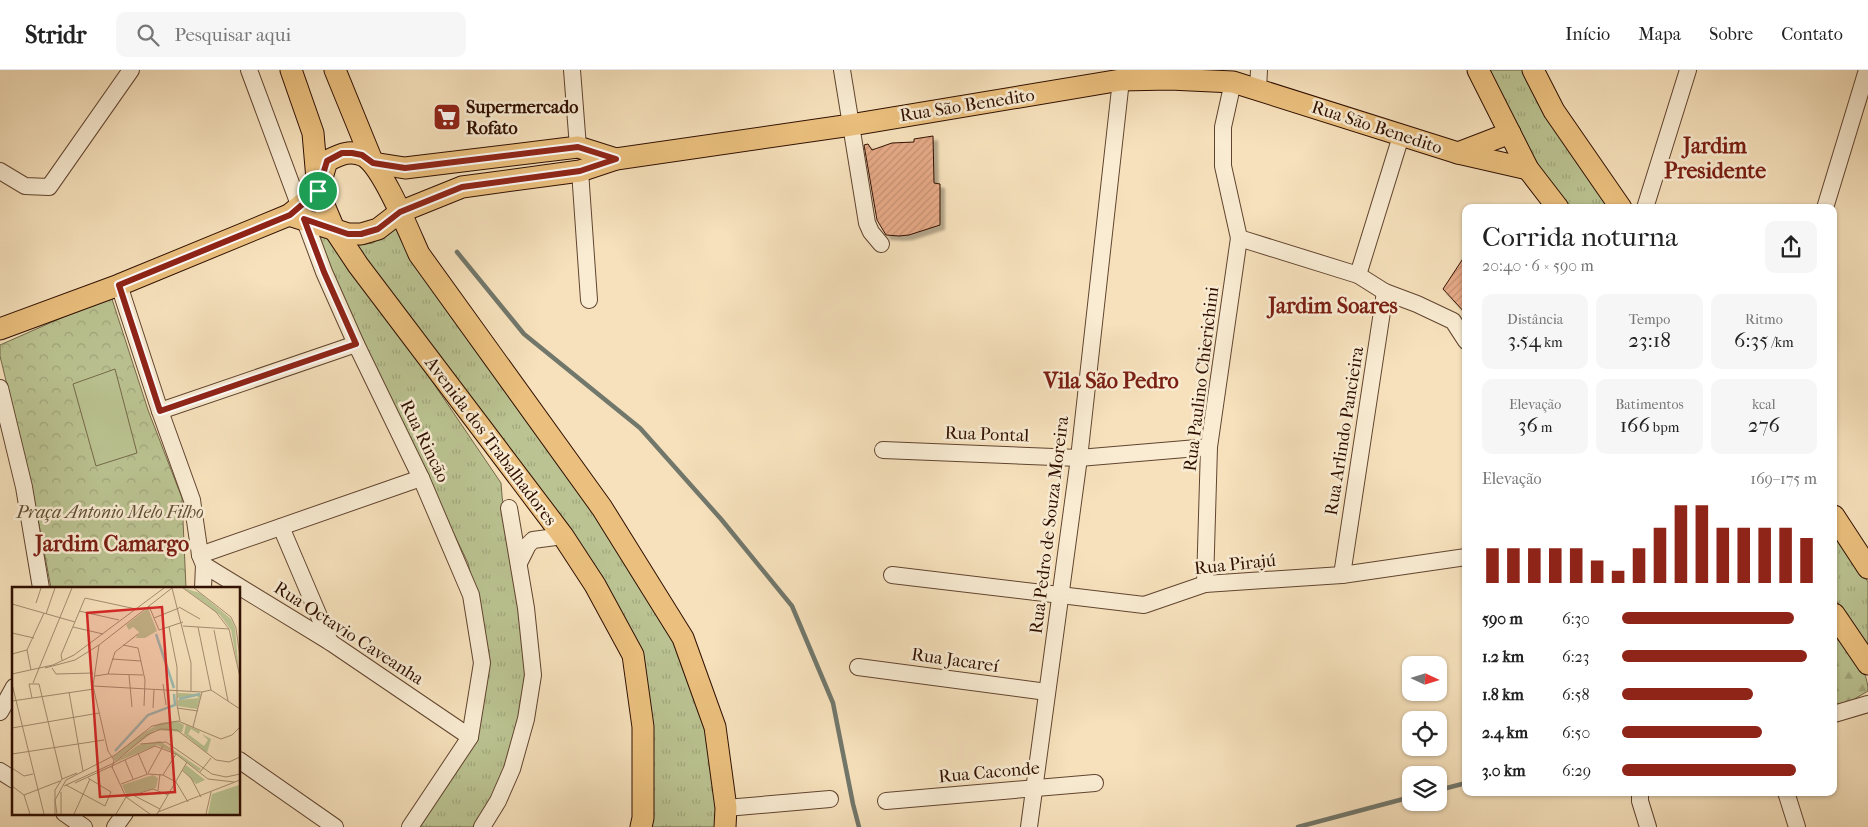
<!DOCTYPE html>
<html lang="pt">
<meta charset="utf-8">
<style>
:root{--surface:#fff;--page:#f6f6f6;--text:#222;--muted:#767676;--line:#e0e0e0;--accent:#8f2418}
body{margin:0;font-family:"IM FELL French Canon",serif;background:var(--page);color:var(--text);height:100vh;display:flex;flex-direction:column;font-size:19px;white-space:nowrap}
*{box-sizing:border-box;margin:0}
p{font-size:16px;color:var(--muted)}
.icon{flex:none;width:28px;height:28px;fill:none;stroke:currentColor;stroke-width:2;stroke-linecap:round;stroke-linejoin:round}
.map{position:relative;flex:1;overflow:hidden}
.side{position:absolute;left:1462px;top:134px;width:375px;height:592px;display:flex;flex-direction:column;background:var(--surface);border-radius:10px;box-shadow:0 1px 4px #0004}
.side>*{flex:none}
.needle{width:32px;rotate:94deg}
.controls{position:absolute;left:1402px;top:586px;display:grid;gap:10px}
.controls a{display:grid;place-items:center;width:45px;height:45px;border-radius:10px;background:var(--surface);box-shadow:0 1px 4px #0004;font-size:25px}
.pin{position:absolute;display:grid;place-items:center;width:42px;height:42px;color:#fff;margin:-21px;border:2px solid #fff;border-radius:50%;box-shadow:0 1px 5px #0007}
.round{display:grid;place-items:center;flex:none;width:52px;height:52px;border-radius:10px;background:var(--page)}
.overview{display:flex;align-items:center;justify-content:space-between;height:85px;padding:0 20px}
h1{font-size:28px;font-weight:600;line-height:38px}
.figures{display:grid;grid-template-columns:repeat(3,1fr);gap:8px;height:85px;padding:5px 20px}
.figures div{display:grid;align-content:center;border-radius:10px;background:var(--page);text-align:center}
.figures b{font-size:21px;font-weight:600}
.figures small{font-size:14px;font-weight:400}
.figures p{font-size:14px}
.chart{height:140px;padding:10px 20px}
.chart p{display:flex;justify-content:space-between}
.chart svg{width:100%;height:90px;margin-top:5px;stroke:var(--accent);stroke-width:6}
ul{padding:0 20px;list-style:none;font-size:16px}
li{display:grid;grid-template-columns:80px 60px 1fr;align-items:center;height:38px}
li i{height:12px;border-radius:6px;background:var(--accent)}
header{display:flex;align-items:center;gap:30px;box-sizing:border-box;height:70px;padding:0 25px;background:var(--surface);border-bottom:1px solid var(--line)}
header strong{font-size:24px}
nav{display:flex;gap:28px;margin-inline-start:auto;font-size:18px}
.search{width:350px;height:45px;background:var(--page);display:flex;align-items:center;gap:12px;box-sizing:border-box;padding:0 18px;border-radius:10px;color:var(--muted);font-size:19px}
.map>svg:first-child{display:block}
</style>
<header>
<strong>Stridr</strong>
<div class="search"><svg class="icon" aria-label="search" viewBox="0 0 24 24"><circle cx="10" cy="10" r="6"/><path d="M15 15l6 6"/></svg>Pesquisar aqui</div>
<nav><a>Início</a><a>Mapa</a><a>Sobre</a><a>Contato</a></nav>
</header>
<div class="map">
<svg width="1868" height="757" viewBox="0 0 1868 757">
<defs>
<pattern id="grass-tufts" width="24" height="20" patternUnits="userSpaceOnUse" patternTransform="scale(1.25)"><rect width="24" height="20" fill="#bbc392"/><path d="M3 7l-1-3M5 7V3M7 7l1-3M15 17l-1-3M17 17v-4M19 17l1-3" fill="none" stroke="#a1a67c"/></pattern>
<pattern id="forest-firs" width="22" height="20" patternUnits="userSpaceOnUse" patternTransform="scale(1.25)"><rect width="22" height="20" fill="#bbc392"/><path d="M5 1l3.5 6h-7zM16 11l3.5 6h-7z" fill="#a1a67c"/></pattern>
<pattern id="park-crowns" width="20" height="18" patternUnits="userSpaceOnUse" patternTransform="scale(1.25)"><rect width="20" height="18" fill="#bbc392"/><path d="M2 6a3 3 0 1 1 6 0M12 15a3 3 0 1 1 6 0" fill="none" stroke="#a1a67c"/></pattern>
<pattern id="building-hatch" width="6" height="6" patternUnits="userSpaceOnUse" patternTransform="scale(1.25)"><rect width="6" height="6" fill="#e8ab89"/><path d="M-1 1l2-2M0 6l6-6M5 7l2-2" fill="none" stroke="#c79274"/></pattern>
<filter id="shadow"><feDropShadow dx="4.5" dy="4.5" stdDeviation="1" flood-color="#0004"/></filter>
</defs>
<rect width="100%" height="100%" fill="#f6e1bc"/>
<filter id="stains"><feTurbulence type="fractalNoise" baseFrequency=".004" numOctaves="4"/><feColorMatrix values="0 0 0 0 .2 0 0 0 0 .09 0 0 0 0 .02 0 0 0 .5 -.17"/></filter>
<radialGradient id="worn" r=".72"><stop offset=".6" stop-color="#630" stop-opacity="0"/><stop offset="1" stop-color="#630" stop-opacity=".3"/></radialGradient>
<g fill="url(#grass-tufts)" stroke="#756949">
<polygon points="1487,0 1526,0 1615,137 1567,137 1528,80"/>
<polygon points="397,154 594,437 678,572 709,660 719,757 647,757 626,555 352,176 373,173"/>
<path d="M313,158L333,165L501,413C503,451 514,486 519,523C529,590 528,647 499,710C492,727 485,742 474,757H416L473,676L485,567L468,493L354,257Z"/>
<polygon points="1834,460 1868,512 1868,577 1834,527"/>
</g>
<path fill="url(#forest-firs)" stroke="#756949" d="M1834,557C1847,576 1868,597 1868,621L1851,631L1834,635Z"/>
<polygon fill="url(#park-crowns)" stroke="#756949" points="111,226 148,340 182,428 186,518 51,518 32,418 0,286 0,275"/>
<polygon fill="#bbc392" stroke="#756949" points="115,299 137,383 96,396 73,314"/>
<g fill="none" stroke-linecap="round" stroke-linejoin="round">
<g stroke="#71776b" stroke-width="4.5">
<polyline points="457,182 524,264 640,358 721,449 792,536 833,633 853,734 859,757"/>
<polyline points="1439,720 1466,713"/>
<polyline points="1298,757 1411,727"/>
</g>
</g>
<g fill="url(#building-hatch)" stroke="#2f0f00" filter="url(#shadow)">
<polygon points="933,66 934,113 940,114 940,155 909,165 899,166 886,165 877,150 864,75 868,74 872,80 892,73 914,72 914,69"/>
<polygon points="1466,184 1466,244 1443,219"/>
</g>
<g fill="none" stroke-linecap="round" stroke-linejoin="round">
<defs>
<g id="minor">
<polyline points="249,0 324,202 356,274 421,408 471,525 482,593 470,667 410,757"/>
<polyline points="572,0 578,77"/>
<polyline points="842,0 867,153 871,162 881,174"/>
<polyline points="1233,12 1223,57 1223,96 1239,168 1358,205 1385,222 1417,234 1453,251 1466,271"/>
<polyline points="1258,19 1259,0"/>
<polyline points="0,101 25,116 49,117 131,0"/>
<polyline points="580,101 589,230"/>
<polyline points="1645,138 1688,0"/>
<polyline points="1825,138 1867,0"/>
<polyline points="1358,205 1401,66"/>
<polyline points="119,215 160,341 192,430 200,485 204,495 203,518"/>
<polyline points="0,318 24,417 41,518"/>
<polyline points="160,341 356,274"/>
<polyline points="883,380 1079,388 1209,377"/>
<polyline points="281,457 330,572"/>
<polyline points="200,485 421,408"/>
<polyline points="519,493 528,475 533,470 563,466"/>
<polyline points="204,495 330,572 470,667"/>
<polyline points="892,505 1144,535 1205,514 1342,505 1466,487"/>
<polyline points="1342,505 1385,222"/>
<polyline points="1205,514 1209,377 1239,168"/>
<polyline points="858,597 1047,622"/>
<polyline points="0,642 14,617"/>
<polyline points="1834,644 1868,634"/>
<polyline points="239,690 335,757"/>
<polyline points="0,701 14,710"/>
<polyline points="1640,722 1640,731 1648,757"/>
<polyline points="1786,722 1797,757"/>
<polyline points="886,731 1095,713"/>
<polyline points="726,738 830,729"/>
<polyline points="64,743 84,757"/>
<polyline points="115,757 125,743"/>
<polyline points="482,757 498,731 512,699 526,649 533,605 526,538 509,438"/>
<polyline points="1029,757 1079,388 1121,10"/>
</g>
<g id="major">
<polyline points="291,0 313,63 318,121 334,159 358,195 563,466 595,515 633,585 643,657 643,748 641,757"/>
<polyline points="335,0 373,93"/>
<polyline points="1478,0 1528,99 1558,138"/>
<polyline points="1533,0 1554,41 1621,138"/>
<polyline points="1458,83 1510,63"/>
<polyline points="373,93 405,98 578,77 616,89"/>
<polyline points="289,145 348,164 361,164 378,159 400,142 462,117 580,101 616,89 851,55 1121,10 1170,9 1233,12 1458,83 1528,99"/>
<path d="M0,259L119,215L289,145L318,121L327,91C339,85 350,79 364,86C383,97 409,162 419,184L602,438L683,568L715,657L726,738L725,757"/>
<polyline points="1834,446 1868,498"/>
<polyline points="1834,544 1868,594"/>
</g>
</defs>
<use href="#minor" stroke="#61442f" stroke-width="18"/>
<use href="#major" stroke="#2f0f00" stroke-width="23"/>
<use href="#minor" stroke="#f9ecd3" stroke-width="16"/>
<use href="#major" stroke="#ebc07e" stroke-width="21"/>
</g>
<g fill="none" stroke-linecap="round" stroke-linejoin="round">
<defs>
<polygon id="route" points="578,77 616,89 580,101 462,117 400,142 378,159 361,164 348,164 304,149 324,202 356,274 160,341 119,215 290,145 318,121 327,91 342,83 352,83 362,85 373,93 405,98"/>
</defs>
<use href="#route" stroke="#fff" stroke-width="10"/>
<use href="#route" stroke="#8f2418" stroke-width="6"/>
</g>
<defs>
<symbol id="supermarket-square" viewBox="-11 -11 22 22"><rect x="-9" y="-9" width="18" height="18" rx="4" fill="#8f2418" stroke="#f9ecd3"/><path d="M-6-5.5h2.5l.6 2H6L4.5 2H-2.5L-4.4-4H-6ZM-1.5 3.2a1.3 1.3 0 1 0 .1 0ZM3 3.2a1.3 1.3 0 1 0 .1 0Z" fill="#fff"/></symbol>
</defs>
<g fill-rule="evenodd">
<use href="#supermarket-square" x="431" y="31" width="32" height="32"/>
</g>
<g text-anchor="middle" stroke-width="5" stroke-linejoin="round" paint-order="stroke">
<g font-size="18" fill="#2f0f00" stroke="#f9ecd3">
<text transform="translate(967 35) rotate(-9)" y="6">Rua São Benedito</text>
<text transform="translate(1377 57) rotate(18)" y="6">Rua São Benedito</text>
<text transform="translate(1201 309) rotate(-83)" y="6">Rua Paulino Chierichini</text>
<text transform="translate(1344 361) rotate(-81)" y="6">Rua Arlindo Pancieira</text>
<text transform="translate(987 364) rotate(2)" y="6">Rua Pontal</text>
<text transform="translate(425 371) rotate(64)" y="6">Rua Rincão</text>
<text transform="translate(491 371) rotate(53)" y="6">Avenida dos Trabalhadores</text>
<text transform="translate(1049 455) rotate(-83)" y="6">Rua Pedro de Souza Moreira</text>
<text transform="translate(1235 494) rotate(-6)" y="6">Rua Pirajú</text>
<text transform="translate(349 563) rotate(33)" y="6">Rua Octavio Caveanha</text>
<text transform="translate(955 590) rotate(8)" y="6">Rua Jacareí</text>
<text transform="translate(989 702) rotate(-5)" y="6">Rua Caconde</text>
</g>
<g font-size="18" font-weight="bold" fill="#2f0f00" stroke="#f9ecd3" text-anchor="start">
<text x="466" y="43">Supermercado<tspan x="466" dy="21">Rofato</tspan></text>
</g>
<g font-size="18" font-style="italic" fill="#604e33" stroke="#f9ecd3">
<text x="110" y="448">Praça Antonio Melo Filho</text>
</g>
<g font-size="22" font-weight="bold" fill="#7a1f14" stroke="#f9ecd3">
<text x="1715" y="83">Jardim<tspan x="1715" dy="25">Presidente</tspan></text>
<text x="1333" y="243">Jardim Soares</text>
<text x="1111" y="318">Vila São Pedro</text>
<text x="112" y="481">Jardim Camargo</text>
</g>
</g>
<g transform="translate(12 517)">
<rect width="228" height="228" fill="#f6e1bc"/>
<path d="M172,1L188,6L219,32L223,41L227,86L219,43L208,28ZM164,134L172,138L170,145L144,143L103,174L101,170L127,149L148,136ZM174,138L188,144L187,147L179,142L176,147L192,159L196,153L190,147L199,152L195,166L172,147ZM148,154L189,182L187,184L161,165L145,158L102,176L126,158Z" fill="#bbc392"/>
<path d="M136,21L145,44L133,51H124L127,45L121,40L117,43L114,38Z" fill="#bbc392"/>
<path d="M166,106L189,107L185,122L166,119V113L187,111L184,108L187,107L165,111ZM174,178L193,193L184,197L171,183ZM141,188L146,191L144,201L115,209L110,198Z" fill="#bbc392"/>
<path d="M227,198L226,227H196L200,207Z" fill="#bbc392"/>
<path fill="none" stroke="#9dbdb3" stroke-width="2.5" d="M144,47L162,101M167,112L188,107M103,164L136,128L163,118L162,107"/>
<path fill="none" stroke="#a68d71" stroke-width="1" d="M160,1L179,76V104M171,1L204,25L217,42L228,90M182,1L219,30L224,41L228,71M24,16L29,1M0,17L63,35M137,19L147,43L171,35M167,20L188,32M67,24L107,33M34,27L43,1M142,31L167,21M171,39L217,42M61,40L91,47M157,40L165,80V118L168,134M186,40L199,103M202,43L216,114M0,46L22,51M87,58L81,99L96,164L102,173L100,181M111,58L126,61L133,93L132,119M15,63L32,26M15,63L19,83M0,67L15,63M100,72L129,74M50,73L49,68L73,11L124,22M33,81L63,73L87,58L160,1M40,81L44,87L81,86M0,87L41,78L62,68L152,1M96,87L131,88M117,88L120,120M83,89L96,87L103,65L126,47M21,96L60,1M0,97L32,227M151,97L154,118M81,99L190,105L199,103L228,122M57,105L71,184M20,111L17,97H27L50,192M0,114L82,102M141,121L142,103M165,121L186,124M181,140L190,105M0,141L87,126M128,157L154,155L200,187L214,190L228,187M126,166L135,187M0,167L92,153M113,173L121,192M100,180L114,210L138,227M0,181L12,189L21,187M170,183L179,191L189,210M188,185L199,171M136,186L151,159M151,188L164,167M63,196L143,159L164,167L196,192L222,195M109,197L136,187L151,188L164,195L176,215M54,198L93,219L99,205L76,191M0,199L12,208L18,227M52,199L102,176L135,148L149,142L165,143L204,173L217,175L228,170M146,203L148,187M49,205V227M12,208L48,194M121,208L148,222M146,225L228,193M43,227V203L50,192L65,186M45,227L43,213L54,193L103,168L140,139L166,134L209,152L220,148L228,140M62,227L78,192M104,227L114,210L121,208L141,202L156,208M145,227L175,175M194,227L199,205"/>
<path fill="#d62828" fill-opacity="0.15" stroke="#d62828" stroke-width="2.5" d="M150,20L163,205L88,210L75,26Z"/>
<rect width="228" height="228" fill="none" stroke="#2f0f00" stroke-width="2.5"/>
</g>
<rect width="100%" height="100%" filter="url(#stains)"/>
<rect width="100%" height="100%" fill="url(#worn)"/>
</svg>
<div class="controls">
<a><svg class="needle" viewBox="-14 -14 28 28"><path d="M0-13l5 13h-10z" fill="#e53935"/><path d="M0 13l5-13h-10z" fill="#767676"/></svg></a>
<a><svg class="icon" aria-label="locate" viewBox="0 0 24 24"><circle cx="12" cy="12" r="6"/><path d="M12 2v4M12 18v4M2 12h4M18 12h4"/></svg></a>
<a><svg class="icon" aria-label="layers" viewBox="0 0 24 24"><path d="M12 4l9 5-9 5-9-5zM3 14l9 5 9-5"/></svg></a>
</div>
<div class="pin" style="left:318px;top:121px;background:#1e9e55"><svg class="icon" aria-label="arrive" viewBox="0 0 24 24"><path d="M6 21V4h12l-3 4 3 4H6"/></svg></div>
<section class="side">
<div class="overview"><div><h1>Corrida noturna</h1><p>20:40 · 6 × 590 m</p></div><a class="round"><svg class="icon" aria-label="share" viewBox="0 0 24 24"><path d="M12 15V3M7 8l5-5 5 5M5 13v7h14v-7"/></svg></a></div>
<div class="figures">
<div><p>Distância</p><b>3.54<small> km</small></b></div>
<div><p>Tempo</p><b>23:18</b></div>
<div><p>Ritmo</p><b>6:35<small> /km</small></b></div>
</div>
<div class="figures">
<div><p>Elevação</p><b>36<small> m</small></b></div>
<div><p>Batimentos</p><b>166<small> bpm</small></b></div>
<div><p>kcal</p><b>276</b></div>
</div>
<div class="chart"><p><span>Elevação</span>169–175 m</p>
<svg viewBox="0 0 160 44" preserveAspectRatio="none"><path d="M5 44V27M15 44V27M25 44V27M35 44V27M45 44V27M55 44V33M65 44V38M75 44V27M85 44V17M95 44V6M105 44V6M115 44V17M125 44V17M135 44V17M145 44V17M155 44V22"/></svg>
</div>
<ul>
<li><b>590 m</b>6:30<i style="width:88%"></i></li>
<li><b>1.2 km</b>6:23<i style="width:95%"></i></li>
<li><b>1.8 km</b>6:58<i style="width:67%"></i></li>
<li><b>2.4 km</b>6:50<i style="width:72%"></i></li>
<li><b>3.0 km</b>6:29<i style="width:89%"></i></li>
</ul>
</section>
</div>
